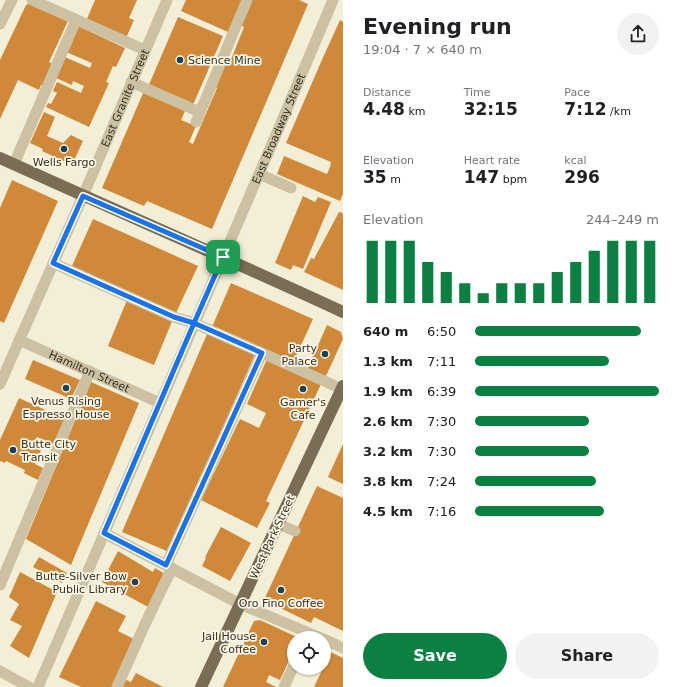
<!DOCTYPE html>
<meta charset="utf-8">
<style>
:root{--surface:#fff;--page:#f2f2f2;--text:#202124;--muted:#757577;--accent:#0b8043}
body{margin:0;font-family:"DejaVu Sans",sans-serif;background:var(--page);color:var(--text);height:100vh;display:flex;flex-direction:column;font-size:15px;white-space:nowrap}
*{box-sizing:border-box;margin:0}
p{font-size:13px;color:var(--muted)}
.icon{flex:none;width:22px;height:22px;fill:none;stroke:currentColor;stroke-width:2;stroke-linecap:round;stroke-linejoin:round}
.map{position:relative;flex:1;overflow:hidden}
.details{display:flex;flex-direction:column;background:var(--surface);width:336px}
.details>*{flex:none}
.controls{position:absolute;left:287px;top:631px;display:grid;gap:8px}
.controls a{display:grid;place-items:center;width:44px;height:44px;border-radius:50%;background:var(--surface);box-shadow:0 1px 3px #0004;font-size:20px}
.pin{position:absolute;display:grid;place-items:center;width:34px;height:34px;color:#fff;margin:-17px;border-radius:8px;box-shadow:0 2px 6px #0006}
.round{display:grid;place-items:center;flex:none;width:42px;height:42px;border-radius:21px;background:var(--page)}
.headline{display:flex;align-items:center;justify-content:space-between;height:68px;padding:0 20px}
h1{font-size:22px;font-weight:600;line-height:30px}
.figures{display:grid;grid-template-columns:repeat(3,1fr);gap:6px;height:68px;padding:4px 20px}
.figures div{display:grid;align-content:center}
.figures b{font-size:17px;font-weight:600}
.figures small{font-size:11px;font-weight:400}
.figures p{font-size:11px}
.chart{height:112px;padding:8px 20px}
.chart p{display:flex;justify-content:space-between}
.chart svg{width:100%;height:72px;margin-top:4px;stroke:var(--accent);stroke-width:6}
.cta{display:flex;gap:8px;margin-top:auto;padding:8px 20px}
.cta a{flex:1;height:46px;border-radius:24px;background:var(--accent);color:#fff;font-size:16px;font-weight:600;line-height:46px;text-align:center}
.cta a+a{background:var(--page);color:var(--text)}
ul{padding:0 20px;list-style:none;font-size:13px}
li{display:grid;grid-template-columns:64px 48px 1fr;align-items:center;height:30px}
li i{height:10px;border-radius:5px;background:var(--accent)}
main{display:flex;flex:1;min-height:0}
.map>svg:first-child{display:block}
</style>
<main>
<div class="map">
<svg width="343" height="687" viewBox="0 0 343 687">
<rect width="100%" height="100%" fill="#f3eed7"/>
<g fill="#d08839">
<polygon points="95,0 137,0 129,18 134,20 126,38 86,21"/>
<polygon points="186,0 242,0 228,32 181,11"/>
<polygon points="251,0 299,0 308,4 212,229 147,201 144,206 102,188 144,91 186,109 181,120 196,126 189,142 193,144 217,88 215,87 226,61 230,62 244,27 240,25"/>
<polygon points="31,3 68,21 49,62 54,65 45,87 41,85 39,90 18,80 0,119 0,60 26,5"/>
<polygon points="178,17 223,36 192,107 148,87"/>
<polygon points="340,20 343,22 343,194 340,201 277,174 284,156 327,174 330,167 331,162 286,143 321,62"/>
<polygon points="78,26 125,48 116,67 113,66 106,82 109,83 89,127 46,107 48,103 51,104 57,93 53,91 57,82 81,93 84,86 73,81 72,85 56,78 65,57 90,68 92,63 66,52"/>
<polygon points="44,112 55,117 47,136 63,143 71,135 83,141 72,165 42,151 43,149 30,143"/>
<polygon points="12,180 58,201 4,323 0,321 0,208"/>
<polygon points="303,196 315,202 318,197 331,202 303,269 293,265 291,270 275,263"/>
<polygon points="339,212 343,213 343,290 304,272 311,258 314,259"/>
<polygon points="93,219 198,266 175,315 71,268"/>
<polygon points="231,283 313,319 293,363 212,327"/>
<polygon points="127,300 173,319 154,365 108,346"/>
<polygon points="327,325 341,332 343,339 325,378 307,370"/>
<polygon points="207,334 255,354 169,552 122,532"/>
<polygon points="268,357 322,382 266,501 270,503 257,528 201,500 240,419 259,428 266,413 247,404"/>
<polygon points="33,360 80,380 71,399 25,379"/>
<polygon points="91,382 139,403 71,565 26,539"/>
<polygon points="19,398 65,419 53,444 37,437 32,446 41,450 35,464 43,468 38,480 24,473 25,470 6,461 5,463 0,461 0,440"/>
<polygon points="343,444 343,484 328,477"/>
<polygon points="317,486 343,498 343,631 314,617 311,623 264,600"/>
<polygon points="221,527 251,543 230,581 202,566 206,558 205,557"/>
<polygon points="118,551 153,572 155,568 165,574 150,608 102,582"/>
<polygon points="39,557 67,573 62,583 33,567"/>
<polygon points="20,572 57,592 29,658 10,646 22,626 10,620 19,604 9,597"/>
<polygon points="96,601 126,616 118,631 136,640 112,687 81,687 59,677"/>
<polygon points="260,620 299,638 294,638 294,650 280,680 269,675 266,682 276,687 223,687 254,621"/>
<polygon points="324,649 343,658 343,687 314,687 323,668 324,668 325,663 324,663"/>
<polygon points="136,673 163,687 120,687 124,679 131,682"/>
</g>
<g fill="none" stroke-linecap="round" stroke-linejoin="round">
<g stroke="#ccc1a3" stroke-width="11">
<polyline points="32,0 145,50"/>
<polyline points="0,24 12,0"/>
<polyline points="131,82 200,112"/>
<polyline points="196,122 247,0"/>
<polyline points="14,164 76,20"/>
<polyline points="259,174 291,188"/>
<polyline points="53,263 174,317 194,323 262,353 342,389"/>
<path id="s1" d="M19,340L160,403"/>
<path id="s2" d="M0,384L83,196L167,0"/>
<polyline points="278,524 295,531"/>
<polyline points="104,533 240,604 321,638"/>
<polyline points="166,565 262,353"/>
<polyline points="0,585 90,371"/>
<polyline points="324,639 343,648"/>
<polyline points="0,671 29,687"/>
<path id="s3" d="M38,687L281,123L333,0"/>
<polyline points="117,687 146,622 172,568"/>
<polyline points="284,687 294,665"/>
</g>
<g stroke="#7a6c55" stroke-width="12">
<path d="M0,158C114,210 229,259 343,312"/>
<polyline points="201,687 343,386"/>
</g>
</g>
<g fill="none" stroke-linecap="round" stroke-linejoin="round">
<defs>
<polyline id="route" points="223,257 83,196 53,263 174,317 194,323 104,533 166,565 262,353 194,323 223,257"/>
</defs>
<use href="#route" stroke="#fff" stroke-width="8"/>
<use href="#route" stroke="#1a73e8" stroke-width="5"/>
</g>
<g fill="#18435b" stroke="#fbf7e4" stroke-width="1.5">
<circle cx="180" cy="60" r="4"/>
<circle cx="64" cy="149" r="4"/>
<circle cx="325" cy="354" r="4"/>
<circle cx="66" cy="388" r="4"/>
<circle cx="303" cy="389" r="4"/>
<circle cx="13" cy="450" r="4"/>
<circle cx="135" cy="582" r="4"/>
<circle cx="281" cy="590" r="4"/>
<circle cx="264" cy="642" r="4"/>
</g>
<g text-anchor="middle" stroke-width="3.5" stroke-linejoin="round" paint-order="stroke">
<g font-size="11" fill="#362f25" stroke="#fbf7e4">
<text x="188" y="64" text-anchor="start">Science Mine</text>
<text x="64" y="166">Wells Fargo</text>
<text x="317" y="352" text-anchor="end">Party<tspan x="317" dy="13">Palace</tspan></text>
<text x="66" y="405">Venus Rising<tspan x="66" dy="13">Espresso House</tspan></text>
<text x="303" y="406">Gamer's<tspan x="303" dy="13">Cafe</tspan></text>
<text x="21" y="448" text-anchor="start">Butte City<tspan x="21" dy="13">Transit</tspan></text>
<text x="127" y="580" text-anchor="end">Butte-Silver Bow<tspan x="127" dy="13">Public Library</tspan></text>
<text x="281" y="607">Oro Fino Coffee</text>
<text x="256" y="640" text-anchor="end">Jail House<tspan x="256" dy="13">Coffee</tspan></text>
</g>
<g font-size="11" fill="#362f25" stroke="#fbf7e4">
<text dy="4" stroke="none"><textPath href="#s2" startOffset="312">East Granite Street</textPath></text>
<text dy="4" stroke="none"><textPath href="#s3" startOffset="608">East Broadway Street</textPath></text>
<text dy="4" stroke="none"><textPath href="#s1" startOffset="77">Hamilton Street</textPath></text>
<text transform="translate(272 537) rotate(-65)" y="4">West Park Street</text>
</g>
</g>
</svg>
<div class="controls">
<a><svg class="icon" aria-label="locate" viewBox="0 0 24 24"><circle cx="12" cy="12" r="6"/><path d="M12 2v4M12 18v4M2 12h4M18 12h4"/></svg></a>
</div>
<div class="pin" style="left:223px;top:257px;background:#1e9e55"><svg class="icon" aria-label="arrive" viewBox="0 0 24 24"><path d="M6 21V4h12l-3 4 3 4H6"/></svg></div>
</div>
<section class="details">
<div class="headline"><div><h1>Evening run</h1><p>19:04 · 7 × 640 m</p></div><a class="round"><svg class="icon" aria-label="share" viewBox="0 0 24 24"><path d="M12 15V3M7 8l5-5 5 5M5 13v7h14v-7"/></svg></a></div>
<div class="figures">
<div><p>Distance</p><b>4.48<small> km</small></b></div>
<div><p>Time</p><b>32:15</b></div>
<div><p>Pace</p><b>7:12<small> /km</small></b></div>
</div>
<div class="figures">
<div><p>Elevation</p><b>35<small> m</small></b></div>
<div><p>Heart rate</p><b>147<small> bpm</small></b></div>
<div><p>kcal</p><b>296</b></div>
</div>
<div class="chart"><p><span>Elevation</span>244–249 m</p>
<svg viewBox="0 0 160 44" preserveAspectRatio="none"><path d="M5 44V6M15 44V6M25 44V6M35 44V19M45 44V25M55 44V32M65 44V38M75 44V32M85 44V32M95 44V32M105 44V25M115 44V19M125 44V12M135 44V6M145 44V6M155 44V6"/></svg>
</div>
<ul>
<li><b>640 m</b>6:50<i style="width:90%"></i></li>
<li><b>1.3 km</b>7:11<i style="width:73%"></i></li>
<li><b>1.9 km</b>6:39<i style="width:100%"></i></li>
<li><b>2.6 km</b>7:30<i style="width:62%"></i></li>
<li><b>3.2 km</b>7:30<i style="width:62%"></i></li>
<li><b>3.8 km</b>7:24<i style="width:66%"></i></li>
<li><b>4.5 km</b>7:16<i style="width:70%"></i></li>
</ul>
<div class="cta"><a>Save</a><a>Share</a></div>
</section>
</main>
